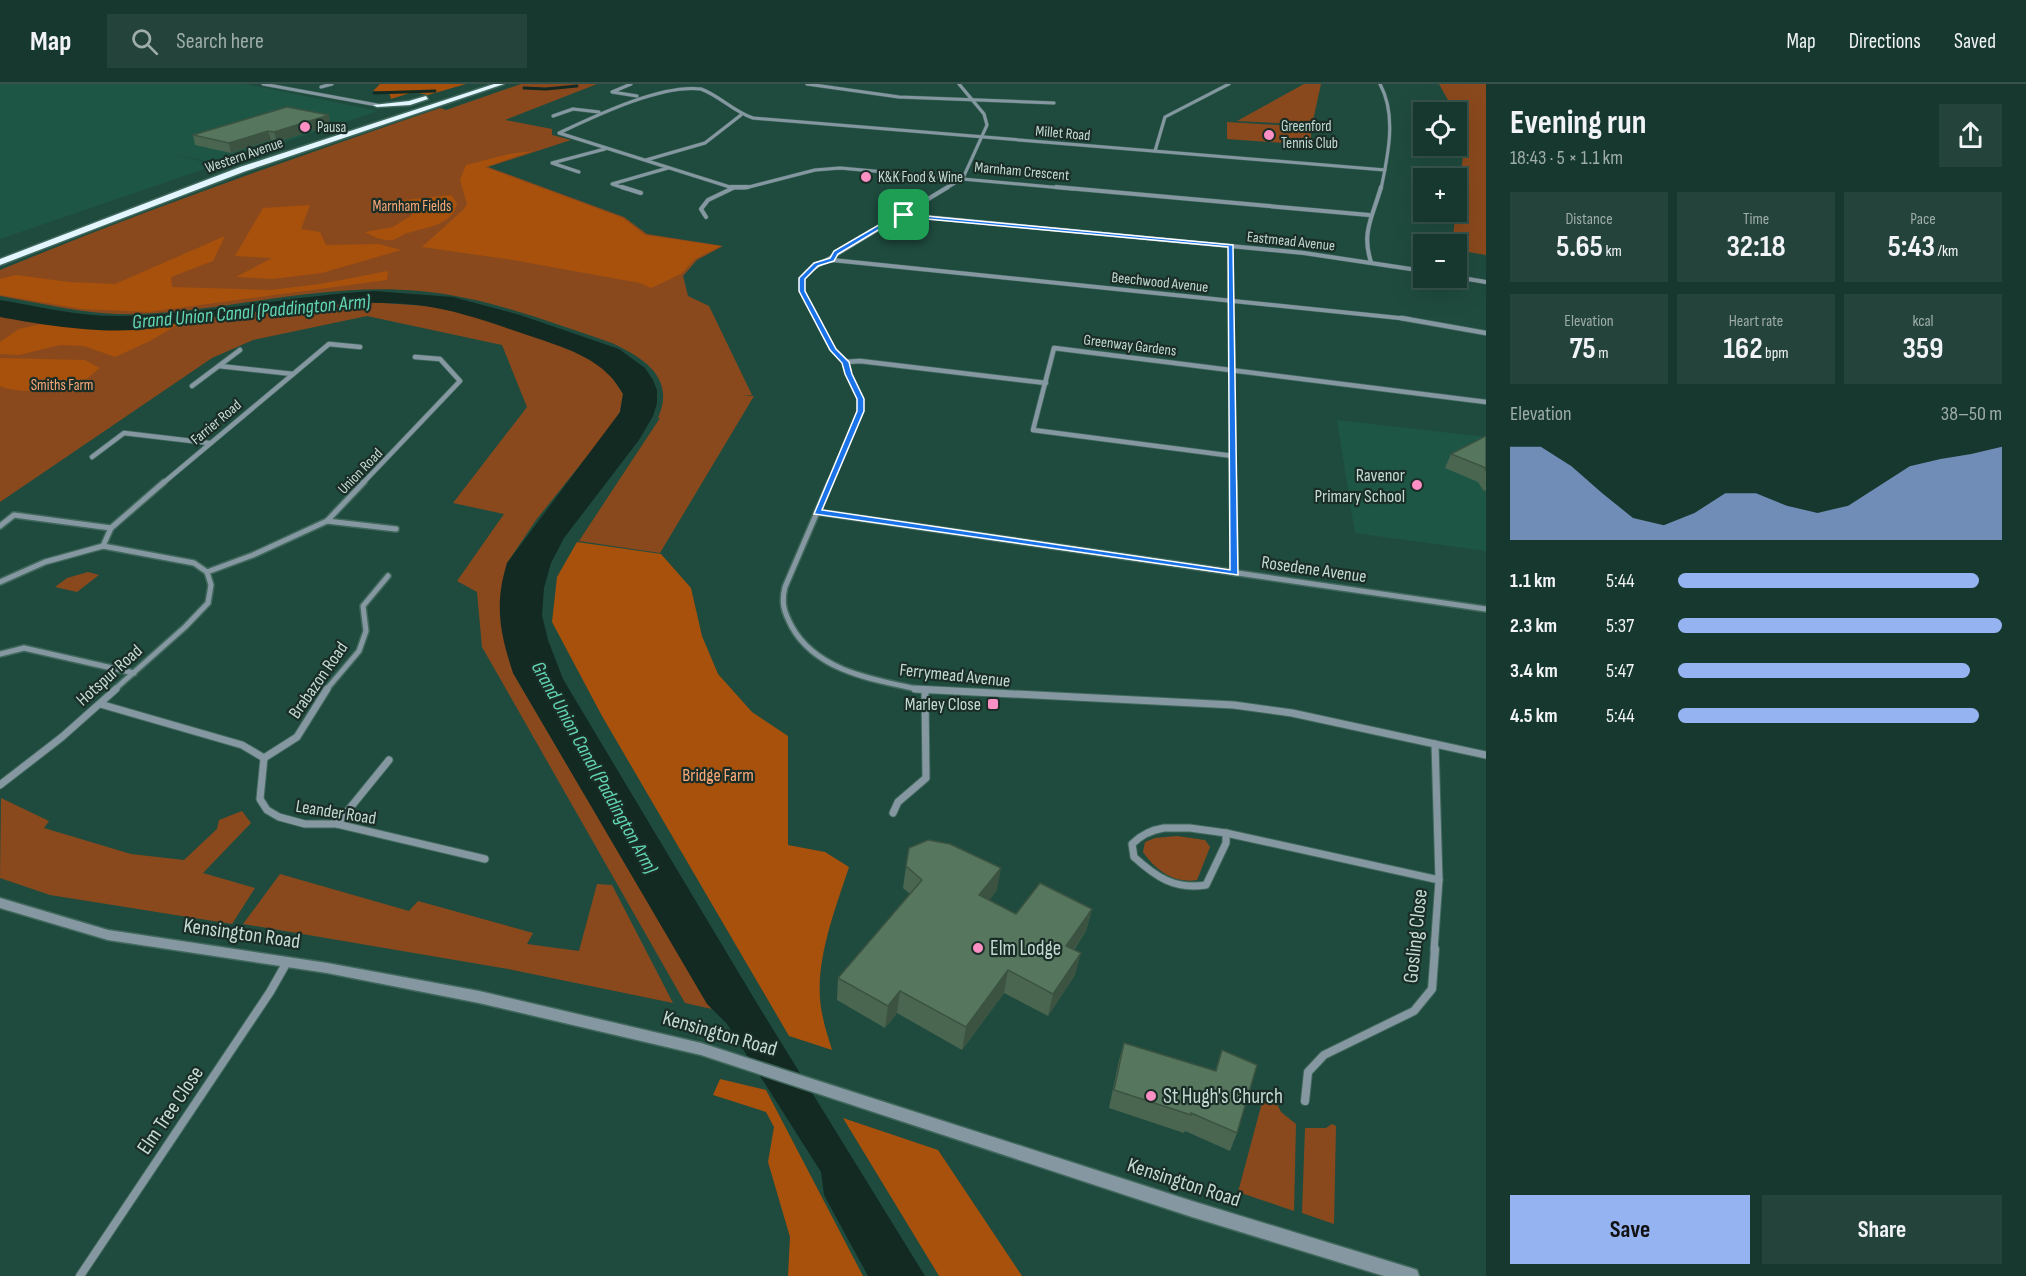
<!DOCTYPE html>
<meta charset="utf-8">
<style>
:root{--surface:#17382e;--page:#24433a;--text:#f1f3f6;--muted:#9eacaa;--line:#36524a;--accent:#95b2f1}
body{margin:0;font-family:"Sofia Sans Condensed",sans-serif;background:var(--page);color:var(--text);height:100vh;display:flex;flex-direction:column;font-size:22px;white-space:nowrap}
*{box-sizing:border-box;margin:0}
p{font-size:20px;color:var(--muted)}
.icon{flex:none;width:33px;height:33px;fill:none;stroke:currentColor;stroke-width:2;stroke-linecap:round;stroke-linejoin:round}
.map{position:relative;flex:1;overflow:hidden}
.panel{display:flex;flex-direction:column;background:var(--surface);width:540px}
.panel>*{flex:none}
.fabs{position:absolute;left:1413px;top:18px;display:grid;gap:12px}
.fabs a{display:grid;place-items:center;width:54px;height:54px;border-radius:0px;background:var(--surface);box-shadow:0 6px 24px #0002,0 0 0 2px var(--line);font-size:30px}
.pin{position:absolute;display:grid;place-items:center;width:51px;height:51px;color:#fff;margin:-26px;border-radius:12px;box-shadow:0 3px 9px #0006}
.round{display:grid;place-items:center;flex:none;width:63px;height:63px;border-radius:0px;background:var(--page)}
.summary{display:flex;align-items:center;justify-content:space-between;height:102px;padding:0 24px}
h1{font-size:33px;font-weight:700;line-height:45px}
.figures{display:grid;grid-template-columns:repeat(3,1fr);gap:9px;height:102px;padding:6px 24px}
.figures div{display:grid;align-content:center;border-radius:0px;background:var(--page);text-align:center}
.figures b{font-size:30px;font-weight:700}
.figures small{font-size:16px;font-weight:400}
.figures p{font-size:16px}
.chart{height:168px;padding:12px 24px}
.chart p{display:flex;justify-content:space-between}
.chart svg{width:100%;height:108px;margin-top:6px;fill:var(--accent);opacity:.7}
.button{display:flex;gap:12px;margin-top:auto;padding:12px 24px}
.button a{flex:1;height:69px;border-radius:0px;background:var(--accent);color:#111;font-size:24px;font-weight:700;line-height:69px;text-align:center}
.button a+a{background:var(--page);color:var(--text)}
ul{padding:0 24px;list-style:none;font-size:20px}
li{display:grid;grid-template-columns:96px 72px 1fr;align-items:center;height:45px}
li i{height:15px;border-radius:8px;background:var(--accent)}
header{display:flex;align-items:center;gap:36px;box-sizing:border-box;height:84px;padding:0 30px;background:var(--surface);border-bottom:2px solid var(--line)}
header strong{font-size:28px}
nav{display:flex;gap:33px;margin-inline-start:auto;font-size:21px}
.search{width:420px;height:54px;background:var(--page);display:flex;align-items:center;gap:15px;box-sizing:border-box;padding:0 21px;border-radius:0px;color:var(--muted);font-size:22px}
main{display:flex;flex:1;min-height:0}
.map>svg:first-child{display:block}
</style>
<header>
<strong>Map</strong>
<div class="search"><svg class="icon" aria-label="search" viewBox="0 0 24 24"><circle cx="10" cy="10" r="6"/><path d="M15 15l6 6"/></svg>Search here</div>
<nav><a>Map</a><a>Directions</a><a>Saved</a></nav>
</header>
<main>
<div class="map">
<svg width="1486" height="1192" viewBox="0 0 1486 1192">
<rect width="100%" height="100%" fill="#1f4b3e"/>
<g fill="#1e5646">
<polygon points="0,0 245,0 378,27 219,80 165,68 216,81 0,155"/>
<polygon points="1337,336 1486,353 1486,467 1355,449"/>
</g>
<g fill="#8a491d">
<path d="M521,0H597L505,36L552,45V51L571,56L488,83L624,133L647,150L723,162L697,176L683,192L688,212L709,222L752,311H742L754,312L660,469L579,457L660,334H658C676,294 644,274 612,259C549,238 487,213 420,207C325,198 233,226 139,230C92,232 46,220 0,212V186C145,126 291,75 440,24L446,26Z"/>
<polygon points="1304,0 1321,0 1312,41 1237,37"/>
<polygon points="1439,0 1486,0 1486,171 1457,166 1456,160 1452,160 1466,48"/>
<polygon points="1227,38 1311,43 1311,61 1227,55"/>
<polygon points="367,218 443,223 558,258 605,283 623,310 620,328 612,341 536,436 507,479 513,589 707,919 712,925 685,919 482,563 477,508 457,497 504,430 453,419 527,323 502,261 367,232 253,256 212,274 0,418 0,230 192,234"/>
<polygon points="88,488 99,491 77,508 55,503 67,494"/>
<polygon points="1,714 49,737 44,744 131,770 184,776 217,745 219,736 242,727 251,739 203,789 255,804 232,840 50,811 0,794"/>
<path d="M1177,752L1205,756L1210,763L1197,796C1175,800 1155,786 1143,768L1145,758L1155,754Z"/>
<polygon points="280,790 409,827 418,817 533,849 527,860 579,867 597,800 612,801 673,919 508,885 243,840"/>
<polygon points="1263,1015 1277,1020 1281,1028 1296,1040 1294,1127 1238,1108"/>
<polygon points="1332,1040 1336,1042 1334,1140 1302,1129 1305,1044 1326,1044"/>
</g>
<g fill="#a7510c">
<polygon points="380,0 466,0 428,11 413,8 391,15 389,8 373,7"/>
<polygon points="533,67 485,83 623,134 645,151 721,162 695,175 681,190 651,204 640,199 513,176 422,163 463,126 467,120 460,96 466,81 509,70"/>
<path d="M451,111L457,119C453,142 425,143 408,149C402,150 397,156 391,156C382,157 372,152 365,148L393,143L412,131L413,124L401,120L404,116Z"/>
<polygon points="310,121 301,145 320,148 326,161 379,160 401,166 322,189 273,195 236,193 272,174 235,172 263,124"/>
<polygon points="225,152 213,177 171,193 172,203 270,206 320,200 388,187 387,196 148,228 82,225 0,211 0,195 16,191 69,198 115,200"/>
<polygon points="184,237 150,257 115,273 84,262 60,261 19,271 0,270 0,258 19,245 41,240 105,246"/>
<path d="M0,274L85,276L100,284C95,287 90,293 85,296C66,306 19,311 0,302Z"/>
<path d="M577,458L661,470L691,504L702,552L718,590L752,628L788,652V761L825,768L849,783C834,829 811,886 823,934C825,945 829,955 832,966L789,952L602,632L552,538L557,493Z"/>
<polygon points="720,995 766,1006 863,1192 788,1192 790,1153 768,1078 774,1043 766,1028 713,1011"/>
<polygon points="843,1034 938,1066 1022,1192 939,1192"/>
</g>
<path fill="#132a23" d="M374,207L453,213L520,231L619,265L645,284L653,296L657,306V319L653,332L639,356L564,454L551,479L544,504L542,531L548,556L563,595L609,672L758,921L925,1192H868L824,1111L821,1088L727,940L707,920L513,589C500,549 494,521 507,479L620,328L623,310C606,277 569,265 536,254C497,241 459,226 417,221C341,213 261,228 185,236C134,256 53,243 0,233V216C41,223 81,233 123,232C207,231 290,212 374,207Z"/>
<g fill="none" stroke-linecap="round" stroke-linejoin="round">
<g stroke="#132a23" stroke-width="3">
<polyline points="524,4 546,5 577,2"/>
<polyline points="374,9 435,7"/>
</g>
<defs>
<g id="minor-far5">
<polyline points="263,0 377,21"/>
<polyline points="631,0 612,8 637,12"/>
<polyline points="807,0 899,13 1054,19"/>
<path d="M1380,0C1397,31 1388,71 1381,105"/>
<polyline points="321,3 332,0"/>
<polyline points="553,32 573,25 599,28"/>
<polyline points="1155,67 1165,33 1229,0"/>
<polyline points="646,76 705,59 741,31"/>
<polyline points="579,88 552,79 605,65"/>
<polyline points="627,105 612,100 668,84"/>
<polyline points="945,105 963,94 987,41 984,30 959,0"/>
<path d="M1073,105L840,84L815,86L745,104H733L559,49C595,32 661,0 701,5C720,12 734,28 753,34L1385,86"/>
</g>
<g id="minor-far4">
<polyline points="622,103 641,109"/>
<polyline points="731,103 748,103"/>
<polyline points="1056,103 1369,131"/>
<polyline points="904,131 1304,169 1424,187"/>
<polyline points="706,133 701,125 708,116 733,104"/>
<polyline points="1231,162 1232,235"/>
<polyline points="832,176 1409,235"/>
<path d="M1371,178C1361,148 1373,132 1381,103"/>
<polyline points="1456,193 1486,198"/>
<path d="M817,235C809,221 794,203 807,188L948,103"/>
</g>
<g id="minor-far3">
<polyline points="816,234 833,266 845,278 848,290 861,315 861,327 830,400"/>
<polyline points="1232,234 1234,400"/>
<polyline points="1401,234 1486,249"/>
<polyline points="845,278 860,277 1046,299"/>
<polyline points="219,282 293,290"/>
<polyline points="192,302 240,266"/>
<polyline points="1233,372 1033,346 1054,264 1486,318"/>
<polyline points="92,373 124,349 209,359"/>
<polyline points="162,400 329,260 360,263"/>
<polyline points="362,400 460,297 440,275 415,273"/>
</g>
<g id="minor-far2">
<path d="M830,398L785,503C781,519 784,528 792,543C817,588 876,596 922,606"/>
<polyline points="1234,398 1235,489"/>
<polyline points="817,428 1486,525"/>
<polyline points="327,437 396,445"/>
<polyline points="0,442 14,431 111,444"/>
<polyline points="103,462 111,444 164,398"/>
<polyline points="207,488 253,471 327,437 364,398"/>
<polyline points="0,498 45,478 103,462 194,479 207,488"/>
<polyline points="0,570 24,564 134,589"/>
<polyline points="114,606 185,543 208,519 211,501 207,488"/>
<polyline points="326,606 359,567 366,547 363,522 388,492"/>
</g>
<g id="minor-far1">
<polyline points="915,605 1234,621 1292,629 1486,671"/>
<polyline points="100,620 242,661 264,674 260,715 267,726 279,733 305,740 337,740 485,775"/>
<polyline points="264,674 297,653 327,605"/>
<polyline points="0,701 62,653 116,605"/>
<polyline points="893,729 898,718 926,694 925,607"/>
<polyline points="337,740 389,676"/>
<path d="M1164,744H1190L1226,749V759L1206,801C1175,806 1156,793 1134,773L1132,760C1141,751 1151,746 1164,744Z"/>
<polyline points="1226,749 1439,796"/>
<polyline points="1434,866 1439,796 1435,660"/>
</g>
<g id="minor">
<polyline points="1305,1017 1308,988 1324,971 1414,927 1432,905 1435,865"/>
<polyline points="80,1192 270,908 287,878"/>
</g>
<polygon id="tertiary" points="0,814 108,846 327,879 479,907 701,959 1192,1117 1411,1184 1417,1186 1419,1192 1384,1192 1192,1133 701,971 479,919 327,889 108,856 0,824"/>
<g id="trunk">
<polygon points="494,0 504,0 246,87 0,181 0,175 240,83"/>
<polygon points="426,12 428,15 410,21 377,23 373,21 409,17"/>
</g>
</defs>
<use href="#minor-far5" stroke="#40685c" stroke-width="4"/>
<use href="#minor-far4" stroke="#40685c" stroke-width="5"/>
<use href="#minor-far3" stroke="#40685c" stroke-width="6"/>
<use href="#minor-far2" stroke="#40685c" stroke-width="8"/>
<use href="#minor-far1" stroke="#40685c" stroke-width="9"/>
<use href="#minor" stroke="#40685c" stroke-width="10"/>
<use href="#tertiary" stroke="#40685c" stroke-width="3"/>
<use href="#trunk" stroke="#40685c" stroke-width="3"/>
<use href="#minor-far5" stroke="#8597a1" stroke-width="3"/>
<use href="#minor-far4" stroke="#8597a1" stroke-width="4"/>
<use href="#minor-far3" stroke="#8597a1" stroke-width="4.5"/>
<use href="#minor-far2" stroke="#8597a1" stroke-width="5"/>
<use href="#minor-far1" stroke="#8597a1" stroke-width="7"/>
<use href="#minor" stroke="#8597a1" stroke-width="8"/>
<use href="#tertiary" fill="#8597a1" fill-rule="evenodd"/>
<use href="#trunk" fill="#e3f6ff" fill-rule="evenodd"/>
</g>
<g fill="#4a6651">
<polygon points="330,41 277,58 271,56 231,69 195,61 193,51"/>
<polygon points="1486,352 1486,407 1483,406 1478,398 1445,384 1451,370"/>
<polygon points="906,782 997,806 989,816 1016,830 1092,825 1086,847 1074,866 1075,891 1048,932 1004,909 962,966 897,929 885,944 837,916 838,894 910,810 903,804"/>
<polygon points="1124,959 1215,987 1222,966 1237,1049 1230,1067 1185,1047 1184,1049 1109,1024 1119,976"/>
</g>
<g fill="#3c5342">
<polygon points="329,31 330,41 277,58 274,48"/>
<polygon points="268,47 271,56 231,69 229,59"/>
<polygon points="1001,784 997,806 976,834 979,811"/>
<polygon points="1092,825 1086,847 1061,884 1066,862"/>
<polygon points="1081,869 1075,891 1048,932 1053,910"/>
<polygon points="1008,886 1004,909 962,966 966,943"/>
<polygon points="900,907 897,929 885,944 888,922"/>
</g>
<g fill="#56775e" stroke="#3c5342" stroke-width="1.5">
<polygon points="287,23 329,31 274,48 268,47 229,59 193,51"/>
<polygon points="1486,352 1486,387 1484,383 1451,370"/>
<polygon points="928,756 950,760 1001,784 979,811 1016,830 1040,799 1092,825 1066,862 1081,869 1053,910 1008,886 966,943 900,907 888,922 838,894 922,796 906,782 909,764"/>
<polygon points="1124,959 1216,987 1222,966 1257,981 1237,1049 1191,1029 1191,1031 1114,1006"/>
</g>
<path fill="#1a73e8" stroke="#fff" stroke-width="1.5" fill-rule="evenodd" d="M904,130L1233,161L1238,491L814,430L857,327V315L845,290L842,279L830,266L799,207V194L814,179L830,174L834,167L889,135ZM905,133L1228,163L1230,486L822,426L864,327V315L852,290L849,278L836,265L805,207V195L818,182L834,177L838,170L893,137Z"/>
<g fill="#fc8fc3" stroke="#1a2d27" stroke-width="2">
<circle cx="305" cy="43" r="6"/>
<circle cx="1269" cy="51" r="6"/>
<circle cx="866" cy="93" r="6"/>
<circle cx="1417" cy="401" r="6"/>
<rect x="987" y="614" width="12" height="12" rx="3"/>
<circle cx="978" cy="864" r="6"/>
<circle cx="1151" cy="1012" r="6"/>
</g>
<g text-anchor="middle" stroke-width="4.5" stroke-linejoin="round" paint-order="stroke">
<g font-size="15" fill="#c4dbd3" stroke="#1a2d27" text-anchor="start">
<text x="1281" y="47">Greenford<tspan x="1281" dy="17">Tennis Club</tspan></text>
<text x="317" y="48">Pausa</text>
<text x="878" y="98">K&amp;K Food &amp; Wine</text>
</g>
<g font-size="15" fill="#c4dbd3" stroke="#1a2d27">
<text transform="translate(1063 49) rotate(5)" y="5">Millet Road</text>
<text transform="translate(244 71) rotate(-19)" y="5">Western Avenue</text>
<text transform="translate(1022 87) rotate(5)" y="5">Marnham Crescent</text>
<text transform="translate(1291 157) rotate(6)" y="5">Eastmead Avenue</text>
<text transform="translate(1160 198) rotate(6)" y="5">Beechwood Avenue</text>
<text transform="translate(1130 261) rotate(7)" y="5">Greenway Gardens</text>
<text transform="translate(216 338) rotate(-40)" y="5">Farrier Road</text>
<text transform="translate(360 387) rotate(-46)" y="5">Union Road</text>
</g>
<g font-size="15" fill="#fda978" stroke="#1a2d27">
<text x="412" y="127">Marnham Fields</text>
<text x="62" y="306">Smiths Farm</text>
</g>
<g font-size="18" fill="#c4dbd3" stroke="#1a2d27" text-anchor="end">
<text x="1405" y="397">Ravenor<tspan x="1405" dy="21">Primary School</tspan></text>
<text x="981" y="626">Marley Close</text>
</g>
<g font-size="18" fill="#c4dbd3" stroke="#1a2d27">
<text transform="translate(1314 485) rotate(8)" y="6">Rosedene Avenue</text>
<text transform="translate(109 591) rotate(-42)" y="6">Hotspur Road</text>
<text transform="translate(955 591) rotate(6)" y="6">Ferrymead Avenue</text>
<text transform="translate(318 596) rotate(-55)" y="6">Brabazon Road</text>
<text transform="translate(336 728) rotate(9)" y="6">Leander Road</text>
</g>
<g font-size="18" fill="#fda978" stroke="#1a2d27">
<text x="718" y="697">Bridge Farm</text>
</g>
<g font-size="20" font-style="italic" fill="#62d7b4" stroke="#1a2d27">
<text transform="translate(251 227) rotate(-5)" y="7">Grand Union Canal (Paddington Arm)</text>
<text transform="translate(595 683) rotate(61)" y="7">Grand Union Canal (Paddington Arm)</text>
</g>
<g font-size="21" fill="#c4dbd3" stroke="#1a2d27">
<text transform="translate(242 849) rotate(8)" y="7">Kensington Road</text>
<text transform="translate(1415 852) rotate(-84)" y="7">Gosling Close</text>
<text transform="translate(720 949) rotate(16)" y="7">Kensington Road</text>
<text transform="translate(170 1026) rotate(-56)" y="7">Elm Tree Close</text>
<text transform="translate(1184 1098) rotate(18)" y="7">Kensington Road</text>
</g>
<g font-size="21" fill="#c4dbd3" stroke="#1a2d27" text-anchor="start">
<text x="990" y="871">Elm Lodge</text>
<text x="1163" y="1019">St Hugh's Church</text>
</g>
</g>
</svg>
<div class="fabs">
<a><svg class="icon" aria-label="locate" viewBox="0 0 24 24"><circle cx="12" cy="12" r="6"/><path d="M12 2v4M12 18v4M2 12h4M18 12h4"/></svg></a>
<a>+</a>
<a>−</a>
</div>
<div class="pin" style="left:904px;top:131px;background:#1e9e55"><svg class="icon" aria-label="arrive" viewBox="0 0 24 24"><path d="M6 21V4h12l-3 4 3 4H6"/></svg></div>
</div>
<section class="panel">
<div class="summary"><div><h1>Evening run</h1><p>18:43 · 5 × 1.1 km</p></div><a class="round"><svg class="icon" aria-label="share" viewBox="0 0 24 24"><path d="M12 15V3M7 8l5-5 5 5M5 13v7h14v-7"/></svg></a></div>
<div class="figures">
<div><p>Distance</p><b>5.65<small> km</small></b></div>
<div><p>Time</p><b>32:18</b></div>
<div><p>Pace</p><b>5:43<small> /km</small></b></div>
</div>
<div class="figures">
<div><p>Elevation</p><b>75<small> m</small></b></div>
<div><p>Heart rate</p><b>162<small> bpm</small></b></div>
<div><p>kcal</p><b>359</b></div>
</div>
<div class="chart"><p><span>Elevation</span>38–50 m</p>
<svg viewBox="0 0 160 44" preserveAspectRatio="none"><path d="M0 44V6L10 6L20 14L30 25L40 35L50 38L60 33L70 25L80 25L90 30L100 33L110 30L120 22L130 14L140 11L150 9L160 6V44z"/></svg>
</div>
<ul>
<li><b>1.1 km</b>5:44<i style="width:93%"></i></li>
<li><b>2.3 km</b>5:37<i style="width:100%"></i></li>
<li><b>3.4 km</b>5:47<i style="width:90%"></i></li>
<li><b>4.5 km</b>5:44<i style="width:93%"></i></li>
</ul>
<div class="button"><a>Save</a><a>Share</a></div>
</section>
</main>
